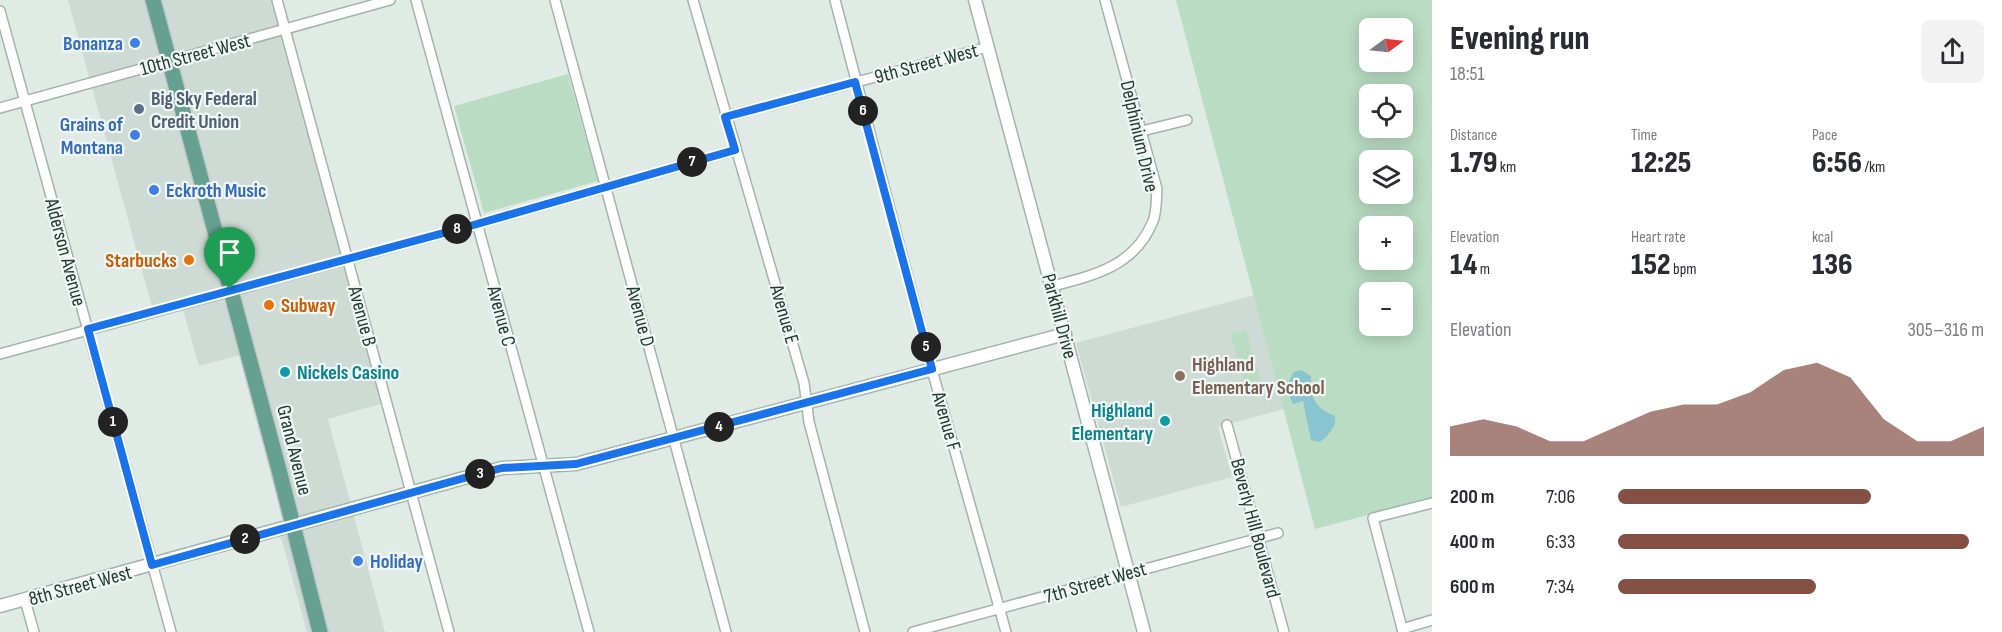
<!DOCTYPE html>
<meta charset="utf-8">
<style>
:root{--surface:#fff;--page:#f2f2f3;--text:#2b2b33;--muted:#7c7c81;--accent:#845044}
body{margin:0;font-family:"Sofia Sans Condensed",sans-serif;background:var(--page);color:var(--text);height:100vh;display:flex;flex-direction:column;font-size:22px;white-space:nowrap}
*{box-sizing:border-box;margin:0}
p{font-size:20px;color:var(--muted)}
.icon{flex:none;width:33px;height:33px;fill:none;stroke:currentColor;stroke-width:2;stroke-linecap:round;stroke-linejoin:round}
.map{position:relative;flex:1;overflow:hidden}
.sheet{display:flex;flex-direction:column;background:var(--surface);width:570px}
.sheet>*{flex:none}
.needle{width:39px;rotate:75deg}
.buttons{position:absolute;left:1359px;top:18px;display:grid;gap:12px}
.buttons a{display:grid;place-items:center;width:54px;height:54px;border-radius:9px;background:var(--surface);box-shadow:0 3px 15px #0003;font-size:30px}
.pin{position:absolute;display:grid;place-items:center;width:51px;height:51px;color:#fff;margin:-62px -26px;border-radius:50% 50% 50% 0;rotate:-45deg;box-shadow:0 0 6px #0007}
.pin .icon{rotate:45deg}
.km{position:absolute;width:30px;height:30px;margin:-15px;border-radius:50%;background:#222;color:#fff;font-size:16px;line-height:30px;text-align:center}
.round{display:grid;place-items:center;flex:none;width:63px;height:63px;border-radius:9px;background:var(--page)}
.headline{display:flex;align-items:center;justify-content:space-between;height:102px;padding:0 18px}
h1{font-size:33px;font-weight:800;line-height:45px}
.figures{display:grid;grid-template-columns:repeat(3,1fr);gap:9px;height:102px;padding:6px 18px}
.figures div{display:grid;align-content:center}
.figures b{font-size:30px;font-weight:800}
.figures small{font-size:16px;font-weight:400}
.figures p{font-size:16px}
.chart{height:168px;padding:12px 18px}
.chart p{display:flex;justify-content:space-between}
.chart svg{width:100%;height:108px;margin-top:6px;fill:var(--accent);opacity:.7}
ul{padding:0 18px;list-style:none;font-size:20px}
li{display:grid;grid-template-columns:96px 72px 1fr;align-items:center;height:45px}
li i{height:15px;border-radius:8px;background:var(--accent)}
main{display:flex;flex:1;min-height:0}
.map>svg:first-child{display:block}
</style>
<main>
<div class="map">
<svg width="1432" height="632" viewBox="0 0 1432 632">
<rect width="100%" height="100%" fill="#e0ebe6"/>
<g fill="#cedbd5">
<polygon points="68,0 277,0 387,402 328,419 385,632 307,632 279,530 292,524 248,353 199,366 181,303 153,311"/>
<polygon points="1254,295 1284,409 1218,427 1232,477 1121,507 1076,343"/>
</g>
<g fill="#b9dcc2" fill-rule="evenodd">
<path d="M1176,0H1432V498L1315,529ZM1370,28H1402V62H1370ZM1370,94H1402V128H1370ZM1370,160H1402V194H1370ZM1370,226H1402V260H1370ZM1370,292H1402V326H1370Z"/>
<polygon points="568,74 598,181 484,213 454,106"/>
<polygon points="1246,330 1261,382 1245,386 1231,334"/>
</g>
<path fill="#88c5d0" d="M1301,370L1311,376C1310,398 1315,408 1335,416C1337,426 1328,436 1320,442L1311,440L1303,401L1293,404C1286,392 1287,382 1294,372Z"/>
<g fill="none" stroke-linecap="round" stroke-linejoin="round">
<defs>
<g id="minor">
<polyline points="277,0 449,632"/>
<polyline points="416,0 589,632"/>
<polyline points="555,0 726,632"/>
<polyline points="693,0 804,383 809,422 865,632"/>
<polyline points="835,0 934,377 1006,632"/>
<polyline points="0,11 171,632"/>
<polyline points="0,108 390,0"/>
<polyline points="725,117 988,47"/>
<polyline points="1142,131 1187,120"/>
<path d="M1053,286C1095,275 1135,266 1153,221C1157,212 1156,199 1157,189L1105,0"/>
<polyline points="0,354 477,224 735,150"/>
<polyline points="1227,425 1284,632"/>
<polyline points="25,600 34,632"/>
<polyline points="1402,629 1432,620"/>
<polyline points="913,632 1278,533"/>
<polyline points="1403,632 1373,518 1432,503"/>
</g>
<g id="tertiary">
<polyline points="975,0 1144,632"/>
<polyline points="0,606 475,475 502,468 576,464 1065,334"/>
</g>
<polyline id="primary" points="153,0 279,470 320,632"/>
</defs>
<use href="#minor" stroke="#a3b3ad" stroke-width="12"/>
<use href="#tertiary" stroke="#a3b3ad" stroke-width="15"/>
<use href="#primary" stroke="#c1c8c6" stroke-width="18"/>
<use href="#minor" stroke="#fff" stroke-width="9"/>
<use href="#tertiary" stroke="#fff" stroke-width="12"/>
<use href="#primary" stroke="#65a091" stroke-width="15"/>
</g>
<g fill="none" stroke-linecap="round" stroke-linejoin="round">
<defs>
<polygon id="route" points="855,82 932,369 576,464 502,468 475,475 152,565 88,329 477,224 735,150 725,117"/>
</defs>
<use href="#route" stroke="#fff" stroke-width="12"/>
<use href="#route" stroke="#1a73e8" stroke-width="8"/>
</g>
<g fill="#3f7fe0" stroke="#f0f7f4" stroke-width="2">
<circle cx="135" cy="43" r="6"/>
<circle cx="135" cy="135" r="6"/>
<circle cx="154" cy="190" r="6"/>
<circle cx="358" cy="561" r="6"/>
</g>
<circle fill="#5c6f8a" stroke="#f0f7f4" stroke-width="2" cx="139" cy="109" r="6"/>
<g fill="#e8710a" stroke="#f0f7f4" stroke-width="2">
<circle cx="189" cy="260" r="6"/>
<circle cx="269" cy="305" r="6"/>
</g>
<g fill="#0f9aa8" stroke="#f0f7f4" stroke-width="2">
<circle cx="285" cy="372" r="6"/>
<circle cx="1165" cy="421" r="6"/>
</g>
<circle fill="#8d6e63" stroke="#f0f7f4" stroke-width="2" cx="1180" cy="376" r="6"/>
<g text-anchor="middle" stroke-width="4.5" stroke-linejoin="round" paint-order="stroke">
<g font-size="20" font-weight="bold" fill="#366cbe" stroke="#f0f7f4" text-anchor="end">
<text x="123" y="50">Bonanza</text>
<text x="123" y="131">Grains of<tspan x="123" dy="23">Montana</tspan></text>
<text x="166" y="197" text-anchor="start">Eckroth Music</text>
<text x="370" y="568" text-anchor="start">Holiday</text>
</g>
<g font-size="20" fill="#213b34" stroke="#f0f7f4">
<text transform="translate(195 54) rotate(-15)" y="7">10th Street West</text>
<text transform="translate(926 63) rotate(-15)" y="7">9th Street West</text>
<text transform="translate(1140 136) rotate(77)" y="7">Delphinium Drive</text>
<text transform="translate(66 252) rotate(75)" y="7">Alderson Avenue</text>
<text transform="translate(785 314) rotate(74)" y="7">Avenue E</text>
<text transform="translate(363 316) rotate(75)" y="7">Avenue B</text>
<text transform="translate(502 316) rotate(75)" y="7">Avenue C</text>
<text transform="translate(641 316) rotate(75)" y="7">Avenue D</text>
<text transform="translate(1060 316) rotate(75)" y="7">Parkhill Drive</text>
<text transform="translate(947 421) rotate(74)" y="7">Avenue F</text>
<text transform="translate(295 450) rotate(76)" y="7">Grand Avenue</text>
<text transform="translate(1256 528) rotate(75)" y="7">Beverly Hill Boulevard</text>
<text transform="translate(1095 582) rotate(-16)" y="7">7th Street West</text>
<text transform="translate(80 585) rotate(-15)" y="7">8th Street West</text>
</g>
<g font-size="20" font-weight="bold" fill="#4e5e75" stroke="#f0f7f4" text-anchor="start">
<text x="151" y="105">Big Sky Federal<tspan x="151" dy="23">Credit Union</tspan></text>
</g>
<g font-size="20" font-weight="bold" fill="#c56008" stroke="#f0f7f4" text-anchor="end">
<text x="177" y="267">Starbucks</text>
<text x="281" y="312" text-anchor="start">Subway</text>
</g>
<g font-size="20" font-weight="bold" fill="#785e54" stroke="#f0f7f4" text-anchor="start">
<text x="1192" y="371">Highland<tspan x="1192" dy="23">Elementary School</tspan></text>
</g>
<g font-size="20" font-weight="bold" fill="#0d838f" stroke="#f0f7f4" text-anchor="start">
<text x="297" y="379">Nickels Casino</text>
<text x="1153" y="417" text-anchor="end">Highland<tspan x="1153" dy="23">Elementary</tspan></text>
</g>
</g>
</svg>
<div class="buttons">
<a><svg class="needle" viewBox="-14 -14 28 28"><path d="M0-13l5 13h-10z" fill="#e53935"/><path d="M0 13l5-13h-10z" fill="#7c7c81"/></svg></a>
<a><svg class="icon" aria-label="locate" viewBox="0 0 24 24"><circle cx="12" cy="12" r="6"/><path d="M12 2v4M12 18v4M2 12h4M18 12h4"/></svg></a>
<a><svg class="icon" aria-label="layers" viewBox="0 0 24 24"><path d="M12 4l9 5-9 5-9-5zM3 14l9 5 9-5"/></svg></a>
<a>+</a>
<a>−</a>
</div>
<div class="pin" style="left:230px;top:289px;background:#1e9e55"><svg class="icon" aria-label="arrive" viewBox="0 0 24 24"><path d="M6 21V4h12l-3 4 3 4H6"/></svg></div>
<b class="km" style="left:113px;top:422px">1</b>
<b class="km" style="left:245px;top:539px">2</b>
<b class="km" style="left:480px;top:474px">3</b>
<b class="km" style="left:719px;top:427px">4</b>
<b class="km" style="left:926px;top:347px">5</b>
<b class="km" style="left:863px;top:111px">6</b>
<b class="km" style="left:692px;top:162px">7</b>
<b class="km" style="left:457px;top:229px">8</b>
</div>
<section class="sheet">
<div class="headline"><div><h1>Evening run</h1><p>18:51</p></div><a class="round"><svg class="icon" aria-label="share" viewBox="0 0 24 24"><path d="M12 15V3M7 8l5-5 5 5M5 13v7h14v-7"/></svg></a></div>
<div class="figures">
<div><p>Distance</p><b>1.79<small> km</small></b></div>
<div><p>Time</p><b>12:25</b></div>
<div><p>Pace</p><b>6:56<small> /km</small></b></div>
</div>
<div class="figures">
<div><p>Elevation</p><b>14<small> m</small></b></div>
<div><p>Heart rate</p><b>152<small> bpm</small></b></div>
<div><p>kcal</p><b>136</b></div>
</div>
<div class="chart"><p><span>Elevation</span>305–316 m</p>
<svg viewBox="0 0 160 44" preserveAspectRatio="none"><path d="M0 44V32L10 29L20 32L30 38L40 38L50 32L60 26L70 23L80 23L90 18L100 9L110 6L120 12L130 29L140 38L150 38L160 32V44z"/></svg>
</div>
<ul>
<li><b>200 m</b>7:06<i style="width:69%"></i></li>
<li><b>400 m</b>6:33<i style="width:96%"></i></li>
<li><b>600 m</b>7:34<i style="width:54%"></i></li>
</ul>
</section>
</main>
